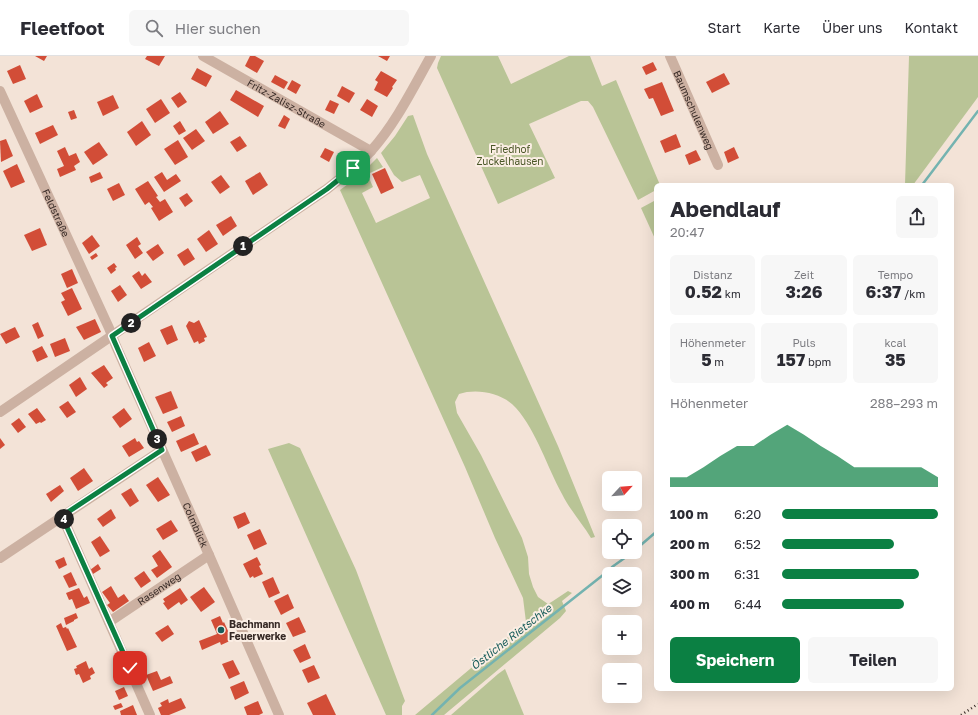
<!DOCTYPE html>
<html lang="de">
<meta charset="utf-8">
<style>
:root{--surface:#fff;--page:#f7f7f7;--text:#2b2b33;--muted:#7c7c81;--line:#e1e1e2;--accent:#0b8043}
body{margin:0;font-family:"Golos Text",sans-serif;background:var(--page);color:var(--text);height:100vh;display:flex;flex-direction:column;font-size:15px;white-space:nowrap}
*{box-sizing:border-box;margin:0}
p{font-size:13px;color:var(--muted)}
.icon{flex:none;width:22px;height:22px;fill:none;stroke:currentColor;stroke-width:2;stroke-linecap:round;stroke-linejoin:round}
.map{position:relative;flex:1;overflow:hidden}
.panel{position:absolute;left:654px;top:127px;width:300px;height:508px;display:flex;flex-direction:column;background:var(--surface);border-radius:6px;box-shadow:0 4px 16px #0002}
.panel>*{flex:none}
.needle{width:26px;rotate:64deg}
.controls{position:absolute;left:602px;top:415px;display:grid;gap:8px}
.controls a{display:grid;place-items:center;width:40px;height:40px;border-radius:6px;background:var(--surface);box-shadow:0 4px 16px #0002;font-size:20px}
.pin{position:absolute;display:grid;place-items:center;width:34px;height:34px;color:#fff;margin:-17px;border-radius:8px;box-shadow:0 2px 6px #0006}
.km{position:absolute;width:20px;height:20px;margin:-10px;border-radius:50%;background:#222;color:#fff;font-size:11px;line-height:20px;text-align:center}
.round{display:grid;place-items:center;flex:none;width:42px;height:42px;border-radius:6px;background:var(--page)}
.head{display:flex;align-items:center;justify-content:space-between;height:68px;padding:0 16px}
h1{font-size:22px;font-weight:700;line-height:30px}
.metrics{display:grid;grid-template-columns:repeat(3,1fr);gap:6px;height:68px;padding:4px 16px}
.metrics div{display:grid;align-content:center;border-radius:6px;background:var(--page);text-align:center}
.metrics b{font-size:17px;font-weight:700}
.metrics small{font-size:11px;font-weight:400}
.metrics p{font-size:11px}
.chart{height:112px;padding:8px 16px}
.chart p{display:flex;justify-content:space-between}
.chart svg{width:100%;height:72px;margin-top:4px;fill:var(--accent);opacity:.7}
.action{display:flex;gap:8px;margin-top:auto;padding:8px 16px}
.action a{flex:1;height:46px;border-radius:6px;background:var(--accent);color:#fff;font-size:16px;font-weight:700;line-height:46px;text-align:center}
.action a+a{background:var(--page);color:var(--text)}
ul{padding:0 16px;list-style:none;font-size:13px}
li{display:grid;grid-template-columns:64px 48px 1fr;align-items:center;height:30px}
li i{height:10px;border-radius:5px;background:var(--accent)}
header{display:flex;align-items:center;gap:24px;box-sizing:border-box;height:56px;padding:0 20px;background:var(--surface);border-bottom:1px solid var(--line)}
header strong{font-size:19px}
nav{display:flex;gap:22px;margin-inline-start:auto;font-size:14px}
.search{width:280px;height:36px;background:var(--page);display:flex;align-items:center;gap:10px;box-sizing:border-box;padding:0 14px;border-radius:6px;color:var(--muted);font-size:15px}
.map>svg:first-child{display:block}
</style>
<header>
<strong>Fleetfoot</strong>
<div class="search"><svg class="icon" aria-label="search" viewBox="0 0 24 24"><circle cx="10" cy="10" r="6"/><path d="M15 15l6 6"/></svg>Hier suchen</div>
<nav><a>Start</a><a>Karte</a><a>Über uns</a><a>Kontakt</a></nav>
</header>
<div class="map">
<svg width="978" height="659" viewBox="0 0 978 659">
<rect width="100%" height="100%" fill="#f3e3d7"/>
<g fill="#b9c496">
<polygon points="441,0 498,0 511,28 569,0 590,0 602,30 616,24 660,129 656,129 656,134 638,144 593,51 588,45 581,45 529,68 555,122 498,148 437,12 438,7"/>
<polygon points="909,0 978,0 978,41 913,129 905,129"/>
<path d="M413,59L427,98L558,390L595,481L591,482C582,467 570,454 562,438C547,411 537,376 516,352C503,337 477,332 459,338L455,346L457,357L481,399L522,482L528,501L529,518L533,531L538,541L548,548L553,545L568,535L572,537L562,545L566,555L560,562L444,659H415L526,566L523,542L495,482L465,411L340,134L360,119L377,102L383,111L370,117L369,122L373,131L362,137L376,167L430,142L420,119L402,126L394,119L381,97L395,80L408,60Z"/>
<polygon points="654,145 656,145 656,185 641,152"/>
<polygon points="289,387 300,392 356,514 405,645 402,650 402,659 386,659 268,393"/>
<polygon points="505,613 524,659 451,659 498,618"/>
</g>
<g fill="none" stroke-linecap="round" stroke-linejoin="round">
<g stroke="#74b3b0" stroke-width="2.5">
<polyline points="922,129 978,55"/>
<polyline points="635,494 656,476"/>
<polyline points="612,511 633,496"/>
<polyline points="432,659 460,632 603,519"/>
</g>
</g>
<g fill="#d24d37">
<polygon points="35,0 47,0 44,5"/>
<polygon points="147,0 165,0 159,10 145,3"/>
<polygon points="250,0 255,0 264,5 257,17 245,10"/>
<polygon points="378,0 390,0 387,5"/>
<polygon points="653,6 657,14 646,19 642,11"/>
<polygon points="20,9 26,23 13,28 7,15"/>
<polygon points="197,12 212,20 206,31 191,23"/>
<polygon points="381,15 397,24 392,31 393,32 387,41 374,34 378,26 375,24"/>
<polygon points="724,17 730,28 712,37 706,26"/>
<polygon points="275,19 288,26 284,33 271,26"/>
<polygon points="292,24 301,29 296,38 287,33"/>
<polygon points="662,26 674,55 661,60 653,42 649,43 644,33"/>
<polygon points="342,30 355,37 349,47 337,40"/>
<polygon points="236,34 264,50 258,61 230,44"/>
<polygon points="180,36 187,46 178,52 171,42"/>
<polygon points="37,38 43,51 30,57 24,45"/>
<polygon points="113,39 119,52 103,60 97,46"/>
<polygon points="161,43 170,57 155,67 146,53"/>
<polygon points="367,43 378,50 372,61 360,54"/>
<polygon points="330,44 339,48 334,58 325,54"/>
<polygon points="74,54 77,62 71,64 68,56"/>
<polygon points="220,55 229,68 213,78 205,66"/>
<polygon points="284,59 290,63 285,73 278,70"/>
<polygon points="142,65 151,79 136,90 127,76"/>
<polygon points="180,65 186,75 179,79 173,70"/>
<polygon points="53,69 58,79 40,88 35,77"/>
<polygon points="196,73 205,85 192,94 183,82"/>
<polygon points="676,78 681,91 665,97 660,85"/>
<polygon points="240,80 247,90 237,96 230,86"/>
<polygon points="6,83 13,100 1,106 0,85"/>
<polygon points="178,84 188,101 175,109 164,93"/>
<polygon points="99,86 108,99 93,109 84,96"/>
<polygon points="65,91 69,100 76,97 80,106 74,110 76,114 60,121 57,113 64,110 57,95"/>
<polygon points="734,91 739,102 728,107 724,96"/>
<polygon points="325,92 334,96 329,106 320,101"/>
<polygon points="696,94 701,104 689,109 685,99"/>
<polygon points="17,108 25,126 11,132 3,115"/>
<polygon points="385,112 394,132 381,138 372,118"/>
<polygon points="100,116 103,122 91,127 89,121"/>
<polygon points="162,116 167,124 176,118 181,125 164,136 154,121"/>
<polygon points="260,116 268,129 253,139 245,125"/>
<polygon points="221,119 230,131 220,138 211,126"/>
<polygon points="148,125 158,140 156,141 160,146 165,143 173,156 159,165 151,152 153,151 149,146 145,149 135,133"/>
<polygon points="119,127 125,139 113,145 107,133"/>
<polygon points="187,137 193,145 185,151 179,142"/>
<polygon points="231,160 237,170 223,180 216,169"/>
<polygon points="40,172 47,189 32,195 24,179"/>
<polygon points="209,174 218,188 206,196 197,183"/>
<polygon points="92,179 100,190 89,198 82,187"/>
<polygon points="137,181 141,188 138,190 143,197 135,203 126,189"/>
<polygon points="158,188 164,197 153,205 146,196"/>
<polygon points="188,192 195,203 184,210 177,199"/>
<polygon points="96,197 98,200 92,204 90,201"/>
<polygon points="114,207 117,211 115,212 116,214 111,218 107,212"/>
<polygon points="72,213 78,227 67,232 61,218"/>
<polygon points="139,215 142,220 145,217 152,226 141,233 132,220"/>
<polygon points="120,229 127,239 118,246 111,235"/>
<polygon points="72,232 82,253 68,260 61,246 65,244 61,237"/>
<polygon points="95,263 101,276 84,284 76,271"/>
<polygon points="199,264 207,281 204,282 205,285 199,288 198,285 194,287 186,270 189,265 194,267"/>
<polygon points="38,266 44,280 38,283 32,269"/>
<polygon points="172,269 178,284 167,289 160,274"/>
<polygon points="15,271 20,281 6,288 0,278"/>
<polygon points="65,282 70,295 55,301 50,288"/>
<polygon points="149,286 156,300 144,306 138,292"/>
<polygon points="42,290 48,301 37,306 32,295"/>
<polygon points="104,309 113,322 106,327 108,329 104,332 91,317"/>
<polygon points="80,321 87,333 76,341 69,329"/>
<polygon points="171,335 178,352 163,358 155,341"/>
<polygon points="68,345 76,356 67,362 59,351"/>
<polygon points="37,352 46,364 41,367 40,366 36,368 28,358"/>
<polygon points="124,352 132,363 120,372 112,361"/>
<polygon points="181,360 185,370 172,376 167,366"/>
<polygon points="19,362 26,371 18,377 11,368"/>
<polygon points="194,377 199,388 181,396 176,385"/>
<polygon points="0,382 5,389 0,393"/>
<polygon points="135,382 137,386 139,385 144,392 129,401 122,390"/>
<polygon points="206,389 211,399 196,406 191,396"/>
<polygon points="84,412 93,425 78,435 70,422"/>
<polygon points="158,421 170,439 158,446 146,429"/>
<polygon points="60,429 64,435 51,446 46,438"/>
<polygon points="131,432 139,445 130,451 121,438"/>
<polygon points="111,453 116,462 103,471 97,463"/>
<polygon points="245,456 250,467 238,473 233,461"/>
<polygon points="171,464 178,475 163,484 156,473"/>
<polygon points="260,473 267,488 254,494 247,479"/>
<polygon points="100,480 110,495 100,501 91,486"/>
<polygon points="160,494 172,511 157,522 151,514 158,510 152,500"/>
<polygon points="64,501 67,509 59,513 55,505"/>
<polygon points="257,501 261,509 259,510 263,518 254,522 253,520 250,522 243,508"/>
<polygon points="98,508 101,513 93,518 90,514"/>
<polygon points="144,515 151,525 141,532 134,522"/>
<polygon points="71,516 77,529 69,532 63,520"/>
<polygon points="273,521 280,537 269,542 262,526"/>
<polygon points="111,530 118,542 124,538 129,545 113,556 107,549 110,547 102,536"/>
<polygon points="204,531 215,546 201,556 190,541"/>
<polygon points="79,532 84,542 87,540 90,547 76,553 72,543 69,544 66,537"/>
<polygon points="180,532 188,544 181,549 179,546 168,554 163,547 165,546 163,543"/>
<polygon points="288,538 294,552 281,559 274,545"/>
<polygon points="76,557 78,562 74,564 74,565 66,569 64,562"/>
<polygon points="220,560 223,567 224,566 232,584 221,589 220,586 202,594 199,585 217,578 211,564"/>
<polygon points="299,561 306,576 293,581 286,567"/>
<polygon points="61,567 63,572 66,571 67,573 68,572 77,591 67,595 56,570"/>
<polygon points="168,569 174,578 162,586 155,577"/>
<polygon points="305,588 311,602 300,607 293,594"/>
<polygon points="233,604 240,618 229,623 222,608"/>
<polygon points="86,605 89,613 92,611 95,617 90,620 91,623 83,627 79,618 76,619 74,613 77,612 76,610"/>
<polygon points="314,609 320,622 308,627 302,614"/>
<polygon points="157,615 161,624 170,620 173,627 153,635 146,619"/>
<polygon points="244,625 249,637 235,644 230,631"/>
<polygon points="124,631 128,640 119,644 115,635"/>
<polygon points="326,638 336,659 313,659 307,647"/>
<polygon points="181,642 186,652 169,659 161,659 158,652 162,650 160,647 168,643 169,647"/>
<polygon points="258,645 263,657 259,659 247,659 244,651"/>
<polygon points="121,647 123,651 115,654 113,650"/>
<polygon points="133,649 137,659 121,659 120,655"/>
</g>
<g fill="none" stroke-linecap="round" stroke-linejoin="round">
<g stroke="#ccb1a2" stroke-width="10">
<path id="s1" d="M203,0L371,95"/>
<path id="s2" d="M670,0L718,109"/>
<path id="s3" d="M0,35L109,272L116,290L209,499L279,659"/>
<path d="M0,356L327,133C342,121 358,109 371,95C396,67 413,32 431,0"/>
<polyline points="62,460 150,659"/>
<polyline points="0,502 162,394"/>
<path id="s4" d="M109,566L209,499"/>
</g>
<polyline stroke="#362925" stroke-width="2.5" stroke-dasharray="1 3" stroke-linecap="butt" points="961,659 978,648"/>
</g>
<g fill="none" stroke-linecap="round" stroke-linejoin="round">
<defs>
<polyline id="route" points="130,612 62,460 162,394 112,280 327,133 353,112"/>
</defs>
<use href="#route" stroke="#fff" stroke-width="8"/>
<use href="#route" stroke="#0b8043" stroke-width="5"/>
</g>
<circle fill="#175c5a" stroke="#fbeee4" stroke-width="1.5" cx="221" cy="574" r="4"/>
<g text-anchor="middle" stroke-width="4" stroke-linejoin="round" paint-order="stroke">
<g font-size="10" fill="#362925" stroke="#fbeee4">
<text dy="4" stroke="none"><textPath href="#s1" startOffset="96">Fritz-Zalisz-Straße</textPath></text>
<text dy="4" stroke="none"><textPath href="#s2" startOffset="59">Baumschulenweg</textPath></text>
<text dy="4" stroke="none"><textPath href="#s3" startOffset="134">Feldstraße</textPath></text>
<text dy="4" stroke="none"><textPath href="#s3" startOffset="476">Colmblick</textPath></text>
<text dy="4" stroke="none"><textPath href="#s4" startOffset="60">Rasenweg</textPath></text>
</g>
<g font-size="10" fill="#4a5727" stroke="#fbeee4">
<text x="510" y="97">Friedhof<tspan x="510" dy="12">Zuckelhausen</tspan></text>
</g>
<g font-size="10" font-weight="bold" fill="#362925" stroke="#fbeee4" text-anchor="start">
<text x="229" y="572">Bachmann<tspan x="229" dy="12">Feuerwerke</tspan></text>
</g>
<g font-size="11" font-style="italic" fill="#175c5a" stroke="#fbeee4">
<text transform="translate(511 581) rotate(-38)" y="4">Östliche Rietschke</text>
</g>
</g>
</svg>
<div class="controls">
<a><svg class="needle" viewBox="-14 -14 28 28"><path d="M0-13l5 13h-10z" fill="#e53935"/><path d="M0 13l5-13h-10z" fill="#7c7c81"/></svg></a>
<a><svg class="icon" aria-label="locate" viewBox="0 0 24 24"><circle cx="12" cy="12" r="6"/><path d="M12 2v4M12 18v4M2 12h4M18 12h4"/></svg></a>
<a><svg class="icon" aria-label="layers" viewBox="0 0 24 24"><path d="M12 4l9 5-9 5-9-5zM3 14l9 5 9-5"/></svg></a>
<a>+</a>
<a>−</a>
</div>
<div class="pin" style="left:353px;top:112px;background:#1e9e55"><svg class="icon" aria-label="arrive" viewBox="0 0 24 24"><path d="M6 21V4h12l-3 4 3 4H6"/></svg></div>
<div class="pin" style="left:130px;top:612px;background:#d93025"><svg class="icon" aria-label="check" viewBox="0 0 24 24"><path d="M5 12l5 5 9-10"/></svg></div>
<b class="km" style="left:243px;top:190px">1</b>
<b class="km" style="left:131px;top:267px">2</b>
<b class="km" style="left:157px;top:383px">3</b>
<b class="km" style="left:64px;top:463px">4</b>
<section class="panel">
<div class="head"><div><h1>Abendlauf</h1><p>20:47</p></div><a class="round"><svg class="icon" aria-label="share" viewBox="0 0 24 24"><path d="M12 15V3M7 8l5-5 5 5M5 13v7h14v-7"/></svg></a></div>
<div class="metrics">
<div><p>Distanz</p><b>0.52<small> km</small></b></div>
<div><p>Zeit</p><b>3:26</b></div>
<div><p>Tempo</p><b>6:37<small> /km</small></b></div>
</div>
<div class="metrics">
<div><p>Höhenmeter</p><b>5<small> m</small></b></div>
<div><p>Puls</p><b>157<small> bpm</small></b></div>
<div><p>kcal</p><b>35</b></div>
</div>
<div class="chart"><p><span>Höhenmeter</span>288–293 m</p>
<svg viewBox="0 0 160 44" preserveAspectRatio="none"><path d="M0 44V38L10 38L20 32L30 25L40 19L50 19L60 12L70 6L80 12L90 19L100 25L110 32L120 32L130 32L140 32L150 32L160 38V44z"/></svg>
</div>
<ul>
<li><b>100 m</b>6:20<i style="width:100%"></i></li>
<li><b>200 m</b>6:52<i style="width:72%"></i></li>
<li><b>300 m</b>6:31<i style="width:88%"></i></li>
<li><b>400 m</b>6:44<i style="width:78%"></i></li>
</ul>
<div class="action"><a>Speichern</a><a>Teilen</a></div>
</section>
</div>
